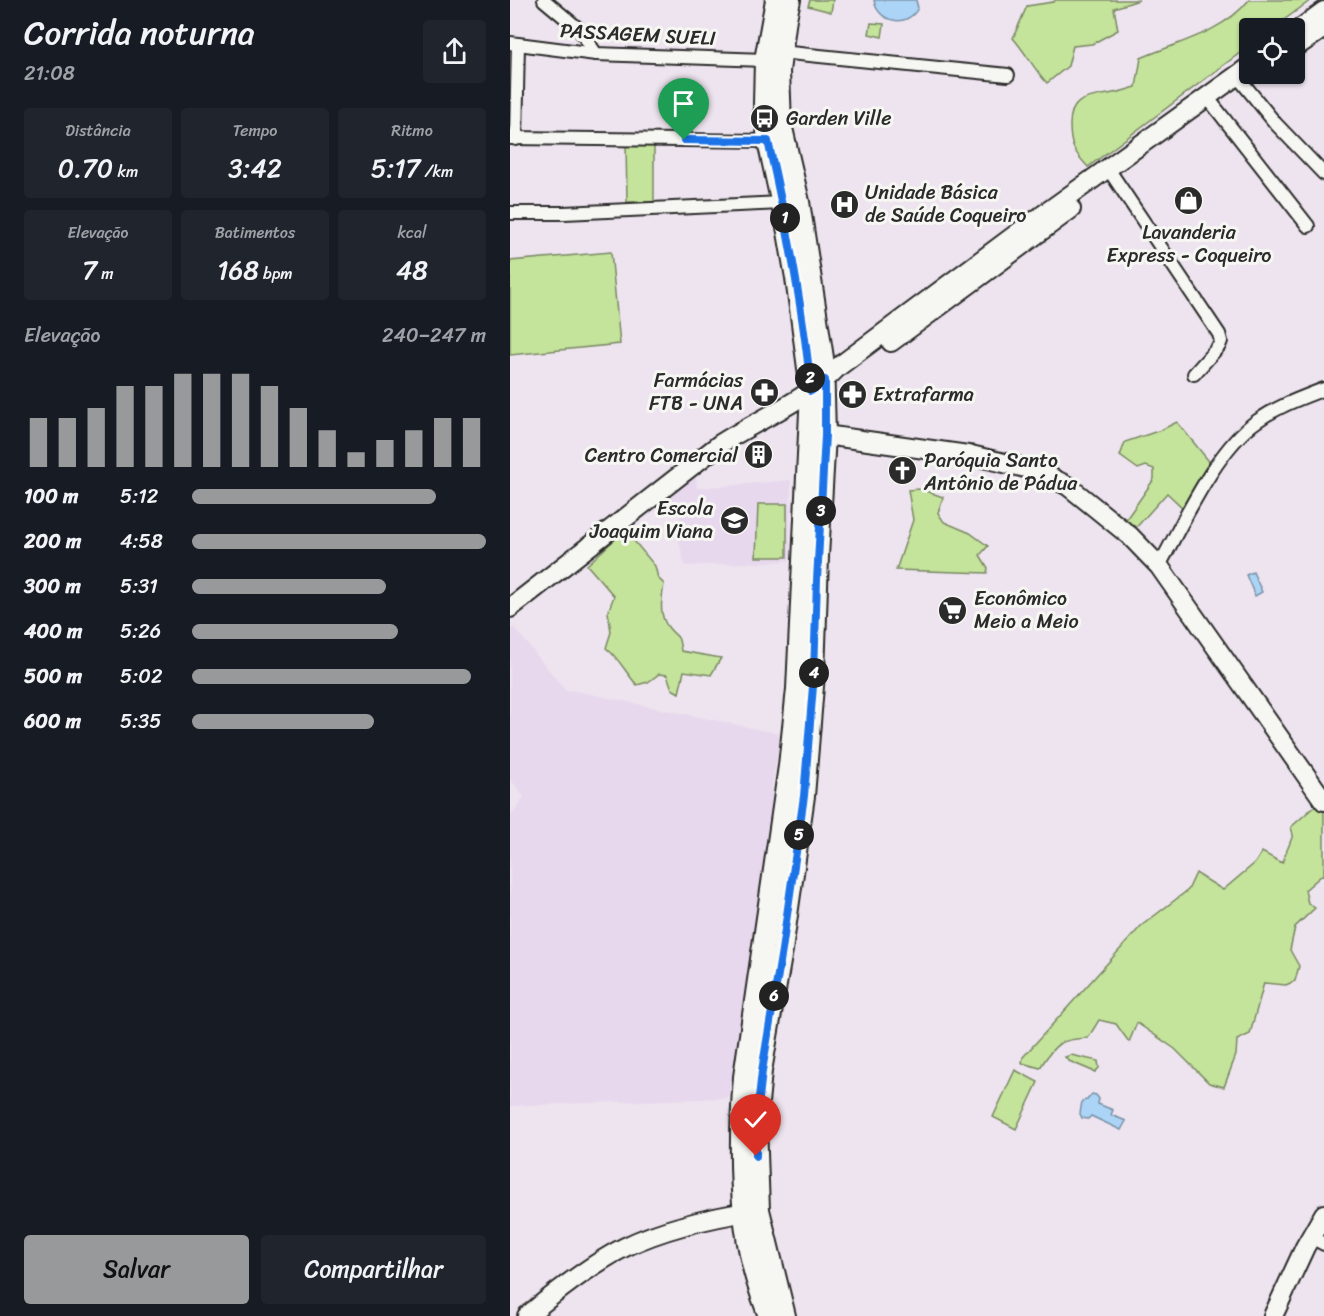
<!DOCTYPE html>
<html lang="pt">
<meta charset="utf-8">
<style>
:root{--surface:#171b24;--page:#20242c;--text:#f1f3f6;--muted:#9ea1a6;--accent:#98999b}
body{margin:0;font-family:Sriracha,sans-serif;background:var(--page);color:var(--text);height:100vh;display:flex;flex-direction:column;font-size:22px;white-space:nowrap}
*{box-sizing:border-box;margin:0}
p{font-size:20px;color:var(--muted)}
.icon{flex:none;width:33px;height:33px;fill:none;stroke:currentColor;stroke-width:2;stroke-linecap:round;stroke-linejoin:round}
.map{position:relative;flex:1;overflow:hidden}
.sheet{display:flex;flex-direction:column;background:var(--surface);width:510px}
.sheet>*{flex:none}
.buttons{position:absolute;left:729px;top:18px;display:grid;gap:12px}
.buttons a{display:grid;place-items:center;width:66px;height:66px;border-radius:6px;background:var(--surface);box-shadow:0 2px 4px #0004;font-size:30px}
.pin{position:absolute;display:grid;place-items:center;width:51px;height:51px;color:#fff;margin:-62px -26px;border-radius:50% 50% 50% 0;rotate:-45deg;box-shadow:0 0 6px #0007}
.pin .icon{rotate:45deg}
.km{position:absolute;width:30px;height:30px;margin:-15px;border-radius:50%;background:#222;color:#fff;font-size:16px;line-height:30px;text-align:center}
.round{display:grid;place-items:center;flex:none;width:63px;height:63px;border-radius:6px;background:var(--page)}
.summary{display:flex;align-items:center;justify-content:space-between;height:102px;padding:0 24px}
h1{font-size:33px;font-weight:600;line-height:45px}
.stats{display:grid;grid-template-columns:repeat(3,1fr);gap:9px;height:102px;padding:6px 24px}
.stats div{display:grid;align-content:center;border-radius:6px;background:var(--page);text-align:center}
.stats b{font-size:26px;font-weight:600}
.stats small{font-size:16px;font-weight:400}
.stats p{font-size:16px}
.chart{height:168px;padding:12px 24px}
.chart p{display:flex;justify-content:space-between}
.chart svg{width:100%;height:108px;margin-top:6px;stroke:var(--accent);stroke-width:6}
.primary-button{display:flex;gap:12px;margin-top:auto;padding:12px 24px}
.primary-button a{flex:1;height:69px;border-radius:6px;background:var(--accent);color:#111;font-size:24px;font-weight:600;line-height:69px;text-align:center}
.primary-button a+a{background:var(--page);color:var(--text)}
ul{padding:0 24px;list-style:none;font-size:20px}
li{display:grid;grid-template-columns:96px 72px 1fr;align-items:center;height:45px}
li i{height:15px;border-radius:8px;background:var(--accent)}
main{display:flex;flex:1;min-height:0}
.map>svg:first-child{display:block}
</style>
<main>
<section class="sheet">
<div class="summary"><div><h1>Corrida noturna</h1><p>21:08</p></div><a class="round"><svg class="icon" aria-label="share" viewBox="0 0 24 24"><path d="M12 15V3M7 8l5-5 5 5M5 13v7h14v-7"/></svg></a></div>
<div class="stats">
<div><p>Distância</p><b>0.70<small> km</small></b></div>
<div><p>Tempo</p><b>3:42</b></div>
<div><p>Ritmo</p><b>5:17<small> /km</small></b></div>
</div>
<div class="stats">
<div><p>Elevação</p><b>7<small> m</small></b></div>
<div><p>Batimentos</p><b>168<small> bpm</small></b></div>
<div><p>kcal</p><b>48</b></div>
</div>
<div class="chart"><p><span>Elevação</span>240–247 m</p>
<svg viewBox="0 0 160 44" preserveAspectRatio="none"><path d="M5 44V24M15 44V24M25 44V20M35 44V11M45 44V11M55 44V6M65 44V6M75 44V6M85 44V11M95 44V20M105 44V29M115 44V38M125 44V33M135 44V29M145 44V24M155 44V24"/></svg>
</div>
<ul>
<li><b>100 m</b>5:12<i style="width:83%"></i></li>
<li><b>200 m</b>4:58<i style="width:100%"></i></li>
<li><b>300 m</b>5:31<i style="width:66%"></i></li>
<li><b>400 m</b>5:26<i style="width:70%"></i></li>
<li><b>500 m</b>5:02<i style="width:95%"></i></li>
<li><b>600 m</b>5:35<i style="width:62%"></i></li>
</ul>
<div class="primary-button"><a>Salvar</a><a>Compartilhar</a></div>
</section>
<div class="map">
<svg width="814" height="1316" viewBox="0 0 814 1316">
<rect width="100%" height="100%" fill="#eee4ef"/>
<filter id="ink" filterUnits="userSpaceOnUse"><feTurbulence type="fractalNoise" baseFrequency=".0167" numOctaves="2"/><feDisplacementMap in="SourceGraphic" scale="12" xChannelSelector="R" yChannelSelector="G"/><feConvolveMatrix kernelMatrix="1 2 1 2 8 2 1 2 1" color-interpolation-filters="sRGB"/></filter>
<g filter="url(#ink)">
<g fill="#e8d8ed">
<polygon points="186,475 187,488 281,480 280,561 175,566 169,541 166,539 165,522 170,518 158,500"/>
<polygon points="4,627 56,691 61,690 271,734 261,791 271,812 227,1087 216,1098 0,1106 0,817 14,797 0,779 0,630"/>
</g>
<g fill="#c4e39b" stroke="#788763" stroke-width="1.5">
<polygon points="300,0 323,0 321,12 298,6"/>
<path d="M546,0H629L604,8L608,30L582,44L563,46L558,66L537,83C524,69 516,53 503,38L517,6L543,2Z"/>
<path d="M739,0H801L763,28H740L739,46L578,167C564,152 560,146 560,125C560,95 581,98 603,93C611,92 618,89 626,87L631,58C668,42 712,33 739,0Z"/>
<polygon points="361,23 374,24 372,37 359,34"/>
<polygon points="116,143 144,143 144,202 117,202"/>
<polygon points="101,252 110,344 0,355 0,261"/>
<polygon points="667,422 702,465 674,509 657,493 624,530 615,521 644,479 644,469 636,466 628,469 610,456 615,442 651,430"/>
<polygon points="410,489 433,497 428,513 434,522 460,533 478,546 470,555 478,568 477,573 386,570 403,520 398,490"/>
<polygon points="248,504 277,504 277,557 246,557"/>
<path d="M115,530L145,566L148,578L154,584C152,598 148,614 158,627C168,640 168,631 171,651L211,658L201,675L174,671L169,693L162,689L157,675L149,674L138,682L127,685C115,672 109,658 96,648L101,632L98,612L104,596L77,565Z"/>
<path d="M807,804L814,812V876L812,875L795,890L798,903L805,908L785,927L780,950L789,966L785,981L776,985L754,983L740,1034L727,1040L726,1055L714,1087L699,1083L665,1049L627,1023L619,1042L606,1024L589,1020L578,1038C550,1039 545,1043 530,1068L512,1063L513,1057L631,926L678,890L686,873L713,890L745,863L752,852L772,863L783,835L781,827Z"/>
<polygon points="561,1055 588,1061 589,1068 585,1072 559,1061 555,1057"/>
<polygon points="505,1070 528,1082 506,1129 483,1117"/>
</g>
<g fill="#abd4f6" stroke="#7890a5" stroke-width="1.5">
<path d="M364,0H406L408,8C397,29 367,22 364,0Z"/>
<polygon points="743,572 752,592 745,596 736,575"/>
<polygon points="582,1094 586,1095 589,1099 588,1104 603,1110 601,1115 616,1121 611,1130 581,1116 578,1119 572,1118 570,1114 572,1101 577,1100"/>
</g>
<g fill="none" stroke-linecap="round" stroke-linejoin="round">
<defs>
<g id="street">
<polyline points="34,0 70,30 86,54"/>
<polyline points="0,43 86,54 255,60"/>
<polyline points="270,52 498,75"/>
<polyline points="732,82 766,124 814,174"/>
<polyline points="701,102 798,226"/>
<polyline points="0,138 258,141"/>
<polyline points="6,139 8,44"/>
<polyline points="603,176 709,334 711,341 709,346 684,374"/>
<polyline points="0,213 54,213 272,203"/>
<path d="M649,566C673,523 706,449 747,421C768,406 791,398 814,389"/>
<polyline points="801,1237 814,1244"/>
</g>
<g id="secondary">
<polyline points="784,33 814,11"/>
<polyline points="784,48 814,28"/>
<polyline points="381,342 561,209"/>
<polyline points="315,435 465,456 528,471 558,486 583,506 620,536 649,566 814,801"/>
<path d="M0,608L210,444C250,418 295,402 328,367L509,232L740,66"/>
<path d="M17,1316C47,1291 80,1265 115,1247C156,1227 203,1217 248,1210"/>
<polyline points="763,1316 795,1247 814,1214"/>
</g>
<g id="primary">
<path d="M259,1316C253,1300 247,1284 243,1267C228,1206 229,1139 234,1077L279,766L287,689L301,391L286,278L278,232L258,141L254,104L255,60L266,0"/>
<polyline points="275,1316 249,1210 246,1124 251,1071 272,950 294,796 304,674 308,557 315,435 313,358 289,202 271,124 269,71 276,18 280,0"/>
</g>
</defs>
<use href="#street" stroke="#2b2b2b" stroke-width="16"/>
<use href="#secondary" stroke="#2b2b2b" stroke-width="22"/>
<use href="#primary" stroke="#2b2b2b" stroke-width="24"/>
<use href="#street" stroke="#f6f6f2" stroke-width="12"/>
<use href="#secondary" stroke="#f6f6f2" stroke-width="18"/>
<use href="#primary" stroke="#f6f6f2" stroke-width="20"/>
</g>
</g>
<g fill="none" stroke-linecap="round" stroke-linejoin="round" filter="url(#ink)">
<defs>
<path id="route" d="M174,140L258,141C277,224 293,307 301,391L315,380V435L307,580L304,674L294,796L272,950L252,1071L246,1125V1156"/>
</defs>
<use href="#route" stroke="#fff" stroke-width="12"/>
<use href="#route" stroke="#1a73e8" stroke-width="8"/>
</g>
<defs>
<symbol id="bus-disc" viewBox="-11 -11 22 22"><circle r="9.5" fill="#2b2b2b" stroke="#f6f6f2"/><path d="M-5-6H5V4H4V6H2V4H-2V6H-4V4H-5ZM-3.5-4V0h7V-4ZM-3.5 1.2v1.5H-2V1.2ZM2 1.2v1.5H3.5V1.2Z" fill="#fff"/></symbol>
<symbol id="shop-disc" viewBox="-11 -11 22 22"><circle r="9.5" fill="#2b2b2b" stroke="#f6f6f2"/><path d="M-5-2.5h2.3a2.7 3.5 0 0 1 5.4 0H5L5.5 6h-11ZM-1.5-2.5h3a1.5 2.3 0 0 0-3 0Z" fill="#fff"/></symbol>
<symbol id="hospital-disc" viewBox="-11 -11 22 22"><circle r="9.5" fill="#2b2b2b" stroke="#f6f6f2"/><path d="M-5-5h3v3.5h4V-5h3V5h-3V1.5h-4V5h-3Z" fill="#fff"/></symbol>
<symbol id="pharmacy-disc" viewBox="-11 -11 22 22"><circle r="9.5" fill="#2b2b2b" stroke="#f6f6f2"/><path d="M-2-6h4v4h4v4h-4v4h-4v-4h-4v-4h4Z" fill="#fff"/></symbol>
<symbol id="building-disc" viewBox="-11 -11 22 22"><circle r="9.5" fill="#2b2b2b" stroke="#f6f6f2"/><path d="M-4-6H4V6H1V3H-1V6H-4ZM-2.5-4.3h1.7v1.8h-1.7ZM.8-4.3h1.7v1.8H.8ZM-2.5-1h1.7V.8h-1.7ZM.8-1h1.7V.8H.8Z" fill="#fff"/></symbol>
<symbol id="church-disc" viewBox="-11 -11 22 22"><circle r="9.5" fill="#2b2b2b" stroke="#f6f6f2"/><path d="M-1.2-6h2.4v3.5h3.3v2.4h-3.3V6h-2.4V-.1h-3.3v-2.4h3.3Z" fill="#fff"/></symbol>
<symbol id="school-disc" viewBox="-11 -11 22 22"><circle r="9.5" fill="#2b2b2b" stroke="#f6f6f2"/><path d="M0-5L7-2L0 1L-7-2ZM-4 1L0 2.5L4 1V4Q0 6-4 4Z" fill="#fff"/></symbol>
<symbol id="supermarket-disc" viewBox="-11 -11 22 22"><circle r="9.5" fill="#2b2b2b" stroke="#f6f6f2"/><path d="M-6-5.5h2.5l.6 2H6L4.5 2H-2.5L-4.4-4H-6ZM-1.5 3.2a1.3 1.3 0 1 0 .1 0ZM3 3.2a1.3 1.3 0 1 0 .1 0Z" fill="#fff"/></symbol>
</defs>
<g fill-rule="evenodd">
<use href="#bus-disc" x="238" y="102" width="33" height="33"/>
<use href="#shop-disc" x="662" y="184" width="33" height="33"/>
<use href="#hospital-disc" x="318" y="188" width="33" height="33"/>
<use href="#pharmacy-disc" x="238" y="376" width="33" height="33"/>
<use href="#pharmacy-disc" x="326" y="378" width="33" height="33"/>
<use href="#building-disc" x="232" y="438" width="33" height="33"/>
<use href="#church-disc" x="376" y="454" width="33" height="33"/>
<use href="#school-disc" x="208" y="504" width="33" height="33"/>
<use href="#supermarket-disc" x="426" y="594" width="33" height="33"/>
</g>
<g text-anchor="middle" stroke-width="6" stroke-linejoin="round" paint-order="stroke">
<g font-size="20" fill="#2b2b2b" stroke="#f6f6f2">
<text transform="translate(128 34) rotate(3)" y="7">PASSAGEM SUELI</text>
</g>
<g font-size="20" fill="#2b2b2b" stroke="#f6f6f2" text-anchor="start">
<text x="276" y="125">Garden Ville</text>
<text x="355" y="199">Unidade Básica<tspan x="355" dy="23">de Saúde Coqueiro</tspan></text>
<text x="679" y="239" text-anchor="middle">Lavanderia<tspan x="679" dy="23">Express - Coqueiro</tspan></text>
<text x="233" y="387" text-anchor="end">Farmácias<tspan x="233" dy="23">FTB - UNA</tspan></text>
<text x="363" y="401">Extrafarma</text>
<text x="228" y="462" text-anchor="end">Centro Comercial</text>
<text x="414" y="467">Paróquia Santo<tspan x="414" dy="23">Antônio de Pádua</tspan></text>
<text x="203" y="515" text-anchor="end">Escola<tspan x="203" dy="23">Joaquim Viana</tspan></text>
<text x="464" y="605">Econômico<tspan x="464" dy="23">Meio a Meio</tspan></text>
</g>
</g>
</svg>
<div class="buttons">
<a><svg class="icon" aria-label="locate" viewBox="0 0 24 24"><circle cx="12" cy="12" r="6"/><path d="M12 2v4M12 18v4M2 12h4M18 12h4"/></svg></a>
</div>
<div class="pin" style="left:174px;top:140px;background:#1e9e55"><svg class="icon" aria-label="arrive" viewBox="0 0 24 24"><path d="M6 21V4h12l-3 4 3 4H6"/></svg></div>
<div class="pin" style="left:246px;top:1156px;background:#d93025"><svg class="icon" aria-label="check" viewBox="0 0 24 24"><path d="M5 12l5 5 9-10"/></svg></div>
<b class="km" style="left:275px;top:218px">1</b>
<b class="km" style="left:300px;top:378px">2</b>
<b class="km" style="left:311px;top:511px">3</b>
<b class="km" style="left:304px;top:673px">4</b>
<b class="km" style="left:289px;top:835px">5</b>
<b class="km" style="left:264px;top:996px">6</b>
</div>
</main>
